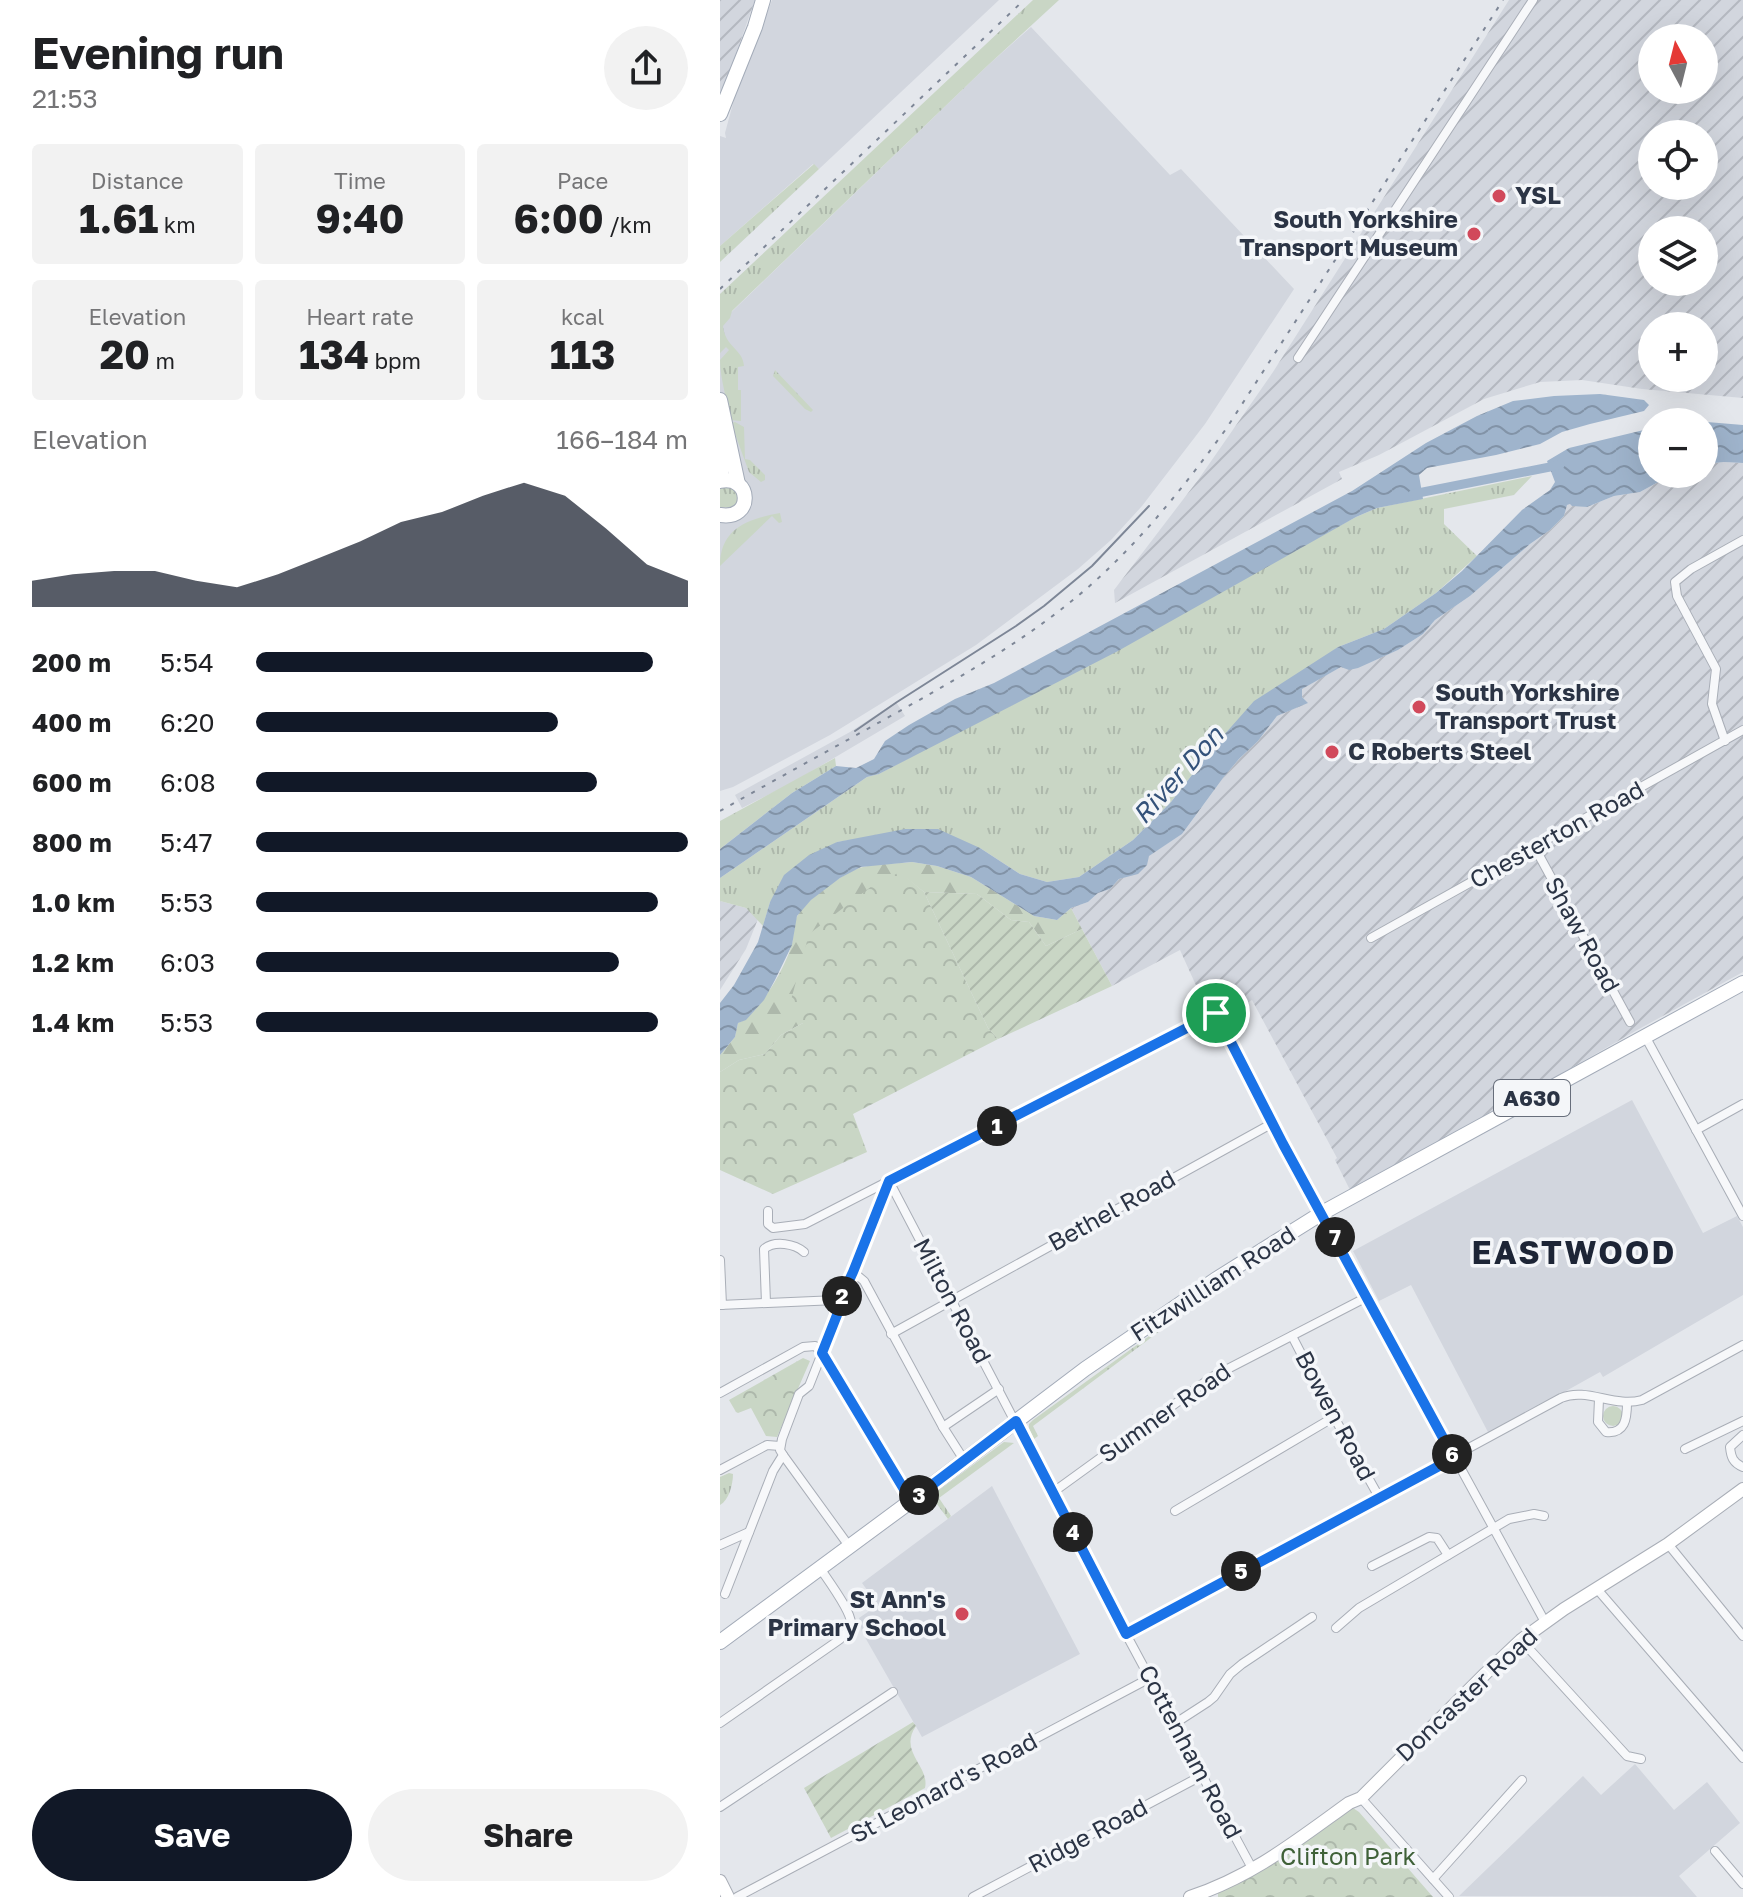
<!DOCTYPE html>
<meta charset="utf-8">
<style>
:root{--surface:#fff;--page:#f2f2f2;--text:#202124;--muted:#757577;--accent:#111827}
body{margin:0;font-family:"Golos Text",sans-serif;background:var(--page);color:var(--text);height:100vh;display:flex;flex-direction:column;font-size:30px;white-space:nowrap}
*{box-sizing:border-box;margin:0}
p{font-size:26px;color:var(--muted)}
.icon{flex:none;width:44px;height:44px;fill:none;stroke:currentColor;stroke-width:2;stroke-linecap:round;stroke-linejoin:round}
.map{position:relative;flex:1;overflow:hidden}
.sheet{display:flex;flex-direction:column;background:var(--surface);width:720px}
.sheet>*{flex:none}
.needle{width:52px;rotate:353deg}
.tools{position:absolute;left:918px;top:24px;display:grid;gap:16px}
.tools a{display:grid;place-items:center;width:80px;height:80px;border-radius:50%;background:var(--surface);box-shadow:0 8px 32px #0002;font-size:40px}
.pin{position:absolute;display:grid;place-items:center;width:68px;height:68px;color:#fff;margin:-34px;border:4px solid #fff;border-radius:50%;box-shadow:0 2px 8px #0007}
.km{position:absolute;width:40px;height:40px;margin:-20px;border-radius:50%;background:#222;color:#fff;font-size:22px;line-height:40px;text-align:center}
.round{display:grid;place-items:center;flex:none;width:84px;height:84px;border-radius:42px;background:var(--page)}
.headline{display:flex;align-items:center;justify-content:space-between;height:136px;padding:0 32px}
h1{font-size:44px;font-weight:700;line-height:60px}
.figures{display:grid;grid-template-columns:repeat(3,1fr);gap:12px;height:136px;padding:8px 32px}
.figures div{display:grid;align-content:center;border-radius:8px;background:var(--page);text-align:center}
.figures b{font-size:40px;font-weight:700}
.figures small{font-size:22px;font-weight:400}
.figures p{font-size:22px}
.chart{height:224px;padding:16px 32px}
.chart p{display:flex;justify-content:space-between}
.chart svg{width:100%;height:144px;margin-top:8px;fill:var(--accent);opacity:.7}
.action{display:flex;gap:16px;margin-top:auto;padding:16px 32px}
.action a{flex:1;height:92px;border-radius:48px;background:var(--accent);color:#fff;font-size:32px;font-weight:700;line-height:92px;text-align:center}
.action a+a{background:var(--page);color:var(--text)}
ul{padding:0 32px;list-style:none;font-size:26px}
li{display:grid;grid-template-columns:128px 96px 1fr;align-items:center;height:60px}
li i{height:20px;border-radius:10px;background:var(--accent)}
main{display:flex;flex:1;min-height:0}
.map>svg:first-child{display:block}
</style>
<main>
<section class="sheet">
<div class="headline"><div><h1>Evening run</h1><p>21:53</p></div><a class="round"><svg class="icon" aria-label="share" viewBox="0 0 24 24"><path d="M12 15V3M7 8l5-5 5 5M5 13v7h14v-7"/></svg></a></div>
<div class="figures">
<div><p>Distance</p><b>1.61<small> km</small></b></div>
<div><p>Time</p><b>9:40</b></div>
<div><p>Pace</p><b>6:00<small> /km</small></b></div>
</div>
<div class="figures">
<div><p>Elevation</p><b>20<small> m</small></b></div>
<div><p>Heart rate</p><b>134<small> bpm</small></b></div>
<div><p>kcal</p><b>113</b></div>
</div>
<div class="chart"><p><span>Elevation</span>166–184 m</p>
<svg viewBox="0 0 160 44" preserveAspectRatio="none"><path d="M0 44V36L10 34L20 33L30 33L40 36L50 38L60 34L70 29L80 24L90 18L100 15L110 10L120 6L130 10L140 20L150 31L160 36V44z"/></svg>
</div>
<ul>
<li><b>200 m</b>5:54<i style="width:92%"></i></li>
<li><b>400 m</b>6:20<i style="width:70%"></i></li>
<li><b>600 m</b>6:08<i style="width:79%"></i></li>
<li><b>800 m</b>5:47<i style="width:100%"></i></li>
<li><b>1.0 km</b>5:53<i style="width:93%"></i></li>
<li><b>1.2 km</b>6:03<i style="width:84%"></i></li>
<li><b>1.4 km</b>5:53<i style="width:93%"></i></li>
</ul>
<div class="action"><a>Save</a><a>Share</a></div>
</section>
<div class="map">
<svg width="1023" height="1897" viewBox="0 0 1023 1897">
<defs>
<pattern id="industrial-furrows" width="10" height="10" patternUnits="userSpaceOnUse" patternTransform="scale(2)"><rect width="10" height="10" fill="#d2d6de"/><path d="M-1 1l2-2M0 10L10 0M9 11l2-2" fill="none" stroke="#b4b8c0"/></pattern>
<pattern id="grass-tufts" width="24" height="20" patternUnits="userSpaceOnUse" patternTransform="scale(2)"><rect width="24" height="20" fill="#c9d6c5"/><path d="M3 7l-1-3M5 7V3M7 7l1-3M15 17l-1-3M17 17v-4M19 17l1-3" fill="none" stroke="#adb8ab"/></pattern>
<pattern id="forest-firs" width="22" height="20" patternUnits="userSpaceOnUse" patternTransform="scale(2)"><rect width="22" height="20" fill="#c9d6c5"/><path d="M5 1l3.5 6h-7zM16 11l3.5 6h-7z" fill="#adb8ab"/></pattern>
<pattern id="park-crowns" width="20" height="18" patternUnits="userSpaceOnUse" patternTransform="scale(2)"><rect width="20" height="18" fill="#c9d6c5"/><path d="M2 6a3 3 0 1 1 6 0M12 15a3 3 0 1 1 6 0" fill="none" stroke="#adb8ab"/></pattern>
<pattern id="garden-furrows" width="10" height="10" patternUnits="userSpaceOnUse" patternTransform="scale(2)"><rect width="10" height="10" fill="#c9d6c5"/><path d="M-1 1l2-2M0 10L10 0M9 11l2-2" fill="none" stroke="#adb8ab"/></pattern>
<pattern id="water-waves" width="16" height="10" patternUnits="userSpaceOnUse" patternTransform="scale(2)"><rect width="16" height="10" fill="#9fb4cc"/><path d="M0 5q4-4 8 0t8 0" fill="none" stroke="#8293a7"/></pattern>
</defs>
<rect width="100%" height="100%" fill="#e4e7ec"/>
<g fill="#d2d6de">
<polygon points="52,0 279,0 99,169 93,164 0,246 0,136 6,138 5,133 15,96"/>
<polygon points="311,27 450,175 461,169 574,289 485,424 422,506 391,540 358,569 256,645 110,735 13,787 0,791 0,323 266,67"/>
<polygon points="176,702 185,716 70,784 22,808 15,795 130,732"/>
<polygon points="912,1100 983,1233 1017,1216 1023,1227 1023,1295 883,1377 880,1372 769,1434 691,1285 659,1301 633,1251"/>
<polygon points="272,1486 360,1654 202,1737 142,1632 139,1618 158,1605 142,1583"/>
<polygon points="915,1764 954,1810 987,1782 1020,1823 959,1876 977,1897 739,1896 863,1776 881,1795"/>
</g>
<g fill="url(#industrial-furrows)" fill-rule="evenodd">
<polygon points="0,0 35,0 0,99"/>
<path d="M789,0H1023V398L922,389L862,380L820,382L764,399L659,455L619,472L622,479L395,603L394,590L478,480L553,372ZM932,38H984V90H932ZM932,134H984V186H932ZM932,230H984V282H932ZM932,326H984V378H932Z"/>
<polygon points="1004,462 1023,463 1023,972 919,1029 632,1194 615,1160 617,1158 532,1000 493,1023 460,950 392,986 351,908 368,902 378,893 390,889 399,879 418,873 428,856 462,834 503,778 519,759 538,741 557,716 587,703 582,697 581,689 621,667 653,661 678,650 703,634 715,620 750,596 810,544 830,530 844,516 846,505 850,504 867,507 894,496 920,492 953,474 984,474 984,464"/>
<polygon points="0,901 26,908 38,919 26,949 0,990"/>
</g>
<g fill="url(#grass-tufts)">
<path d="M313,0H339L266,67L12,311L10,318L3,326C5,347 23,349 24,366L18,367V390H21V421L9,420C8,400 0,380 0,360L9,350L6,347L0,353V294Z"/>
<polygon points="94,164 99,169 0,262 0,246"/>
<polygon points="55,370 93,410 91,412 85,409 53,376"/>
<polygon points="15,422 24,427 25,459 30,460 45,475 45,480 41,482 29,472 11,423"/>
<polygon points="812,476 794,495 724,509 724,524 757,556 716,593 664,629 618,647 496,744 451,802 413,840 359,877 327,882 300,874 260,848 151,837 117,842 50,902 43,926 26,908 0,901 0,878 147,777 159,774 636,517 657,508"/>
<path d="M7,486C19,491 21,499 13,508L0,507V489Z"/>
<path d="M60,513L62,522L59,523L52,516L0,566C0,528 28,519 60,513Z"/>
<polygon points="115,758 116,766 72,793 0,849 0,821"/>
<polygon points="443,1326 444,1328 313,1426 318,1436 314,1439 309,1428 309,1424 313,1420"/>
<circle cx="893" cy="1416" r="10"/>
<polygon points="284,1442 294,1443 219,1498 231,1516 228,1519 211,1496"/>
<path d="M9,1473L13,1474C13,1484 9,1500 0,1505V1477Z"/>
</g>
<path fill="url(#forest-firs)" d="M192,862L217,866L251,877L314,916L337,920L351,908L362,929L326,946L309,922L291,920L257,894L204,892L180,873L83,1023L61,1035L45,1054L19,1060L0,1072V1055L15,1037L18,1023C39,1015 66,966 72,944C74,936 73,927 76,919C82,902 125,871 143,867C159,863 176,864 192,862Z"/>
<g fill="url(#park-crowns)">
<polygon points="180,872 204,892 268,1028 278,1039 133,1114 147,1152 53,1194 0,1170 0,1072 19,1060 45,1054 61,1035 83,1023 71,1000 89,934 152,886"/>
<polygon points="83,1358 90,1361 57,1437 46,1436 31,1408 18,1413 16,1412 9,1400"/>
<polygon points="630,1806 639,1812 713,1897 498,1897 498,1893 538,1872"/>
</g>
<g fill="url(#garden-furrows)">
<polygon points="204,892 257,894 291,920 309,922 326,946 362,929 392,986 278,1039 268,1028"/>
<path d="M193,1722L196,1726C178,1752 210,1766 205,1788L111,1838L84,1788Z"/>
</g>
<g fill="url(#water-waves)">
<polygon points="880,394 924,400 929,405 924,411 870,424 842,432 820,444 776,455 707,468 699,475 703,499 657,508 636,517 398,651 159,774 147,777 0,878 0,849 72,793 116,766 136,768 154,759 165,741 189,725 235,699 274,683 632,491 706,443 757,416 793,401 834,396"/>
<polygon points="963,420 1023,425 1023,463 1004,462 984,464 984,422 954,422"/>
<polygon points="932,428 932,474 953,474 920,492 894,496 867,507 852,506 850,504 847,505 844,516 830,530 810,544 750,596 715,620 703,634 678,650 638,668 629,670 621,667 582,689 582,697 588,703 557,716 538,741 519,759 503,778 462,834 429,856 427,865 418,874 399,879 390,889 378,893 368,902 351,908 337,920 314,916 251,877 217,866 192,862 141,867 120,878 91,900 77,916 72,945 55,980 44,1000 26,1020 18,1023 15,1037 0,1055 0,1003 14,985 38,942 50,902 64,875 89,855 117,842 185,829 218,829 260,848 300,874 327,882 359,877 413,840 451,802 496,744 534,701 618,647 664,629 716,593 742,571 802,510 830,490 835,482 827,461 849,448"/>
</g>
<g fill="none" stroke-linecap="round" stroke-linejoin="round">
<polyline stroke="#9fb4cc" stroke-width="9" points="693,494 840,465"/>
<defs>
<g id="street">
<polyline points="578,358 813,0"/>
<polyline points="1005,741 992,704 996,669 957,596 955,582 971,569 1023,540"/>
<polyline points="815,848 910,1022"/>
<polyline points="651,938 1023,730"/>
<polyline points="493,996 496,1013 563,1144 825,1622"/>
<polyline points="925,1036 1023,1216"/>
<polyline points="976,1130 1023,1104"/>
<polyline points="169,1181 406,1634 533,1870"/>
<polyline points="48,1211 48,1224 53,1228 85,1224 496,1013"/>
<polyline points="0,1260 2,1305"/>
<polyline points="133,1272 144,1281 223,1427 244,1460"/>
<path d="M46,1303L44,1249C55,1240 75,1244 84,1252"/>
<polyline points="0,1305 117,1300"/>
<polyline points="171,1334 553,1123"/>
<polyline points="572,1336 614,1417 659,1497"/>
<polyline points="0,1393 83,1347 95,1346 102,1353 191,1501"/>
<path d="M879,1399L878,1422L886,1432C905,1434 907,1419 907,1403"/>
<polyline points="223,1427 279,1389"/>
<path d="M1023,1435L1010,1447C1011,1457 1013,1463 1023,1467"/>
<polyline points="965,1449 1023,1421"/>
<polyline points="63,1455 129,1546"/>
<polyline points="0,1470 47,1445 60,1446"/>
<polyline points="332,1493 492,1377 647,1297"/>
<polyline points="455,1511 614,1417"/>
<polyline points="948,1544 1023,1636"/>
<polyline points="0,1545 29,1532"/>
<polyline points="652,1566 709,1537 717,1538 728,1555"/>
<polyline points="877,1589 1023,1758"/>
<polyline points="5,1594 53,1471 63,1455 60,1450 62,1439 79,1394 89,1386 91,1381 117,1315 118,1305 117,1300 122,1296 133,1272 168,1181"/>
<polyline points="616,1628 639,1608 789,1519 814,1514 824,1516"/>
<path d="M406,1634L841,1398C867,1387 894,1408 922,1400L1023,1345"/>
<polyline points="801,1640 907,1756 921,1759"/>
<path d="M0,1723L119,1640C123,1636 129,1631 131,1625C133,1613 107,1579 100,1568"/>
<polyline points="454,1724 488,1702 494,1697 510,1674 522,1664 592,1617"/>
<polyline points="641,1798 729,1897"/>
<polyline points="0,1807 173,1692"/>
<polyline points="995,1851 1023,1884"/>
<polyline points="713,1879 802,1780"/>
<polyline points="17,1897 430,1678"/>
<polyline points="253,1897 483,1775"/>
</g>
<g id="secondary">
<polyline points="0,1881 8,1897"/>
<path d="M470,1897C533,1876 576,1841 629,1803L641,1798L766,1673L801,1640L844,1609L948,1544L1023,1489"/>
</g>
<g id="primary">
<polyline points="0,114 35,27 43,0"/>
<polyline points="0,400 18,484"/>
<polyline points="0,436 2,465 1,480"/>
<path d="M0,481C32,474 34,521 0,515"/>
<polyline points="0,1642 191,1501 365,1369 495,1280 602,1213 1023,983"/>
</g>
</defs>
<use href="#street" stroke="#a9aeb7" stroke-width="10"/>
<use href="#secondary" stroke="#a9aeb7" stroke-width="14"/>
<use href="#primary" stroke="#a3abb8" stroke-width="16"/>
<use href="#street" stroke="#f7f8fa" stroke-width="8"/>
<use href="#secondary" stroke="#fff" stroke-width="12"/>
<use href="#primary" stroke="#fff" stroke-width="14"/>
<polyline stroke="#7d8696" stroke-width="2" points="135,731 177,702 296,626 324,606 372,566 429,506"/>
<g stroke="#7d8696" stroke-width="2" stroke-dasharray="4 8" stroke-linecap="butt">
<polyline points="0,289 304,0"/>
<path d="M0,811C58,778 117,746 176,713C246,674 315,635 374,582C425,536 466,484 506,429L783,0"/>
</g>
</g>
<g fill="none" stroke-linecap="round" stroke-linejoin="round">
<defs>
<polygon id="route" points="496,1013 563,1144 734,1458 406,1634 296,1421 191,1501 102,1353 117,1315 117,1300 122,1296 133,1272 169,1181"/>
</defs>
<use href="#route" stroke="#fff" stroke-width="16"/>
<use href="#route" stroke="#1a73e8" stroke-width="10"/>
</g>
<g fill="#d1495b" stroke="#f4f6f9" stroke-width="3">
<circle cx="779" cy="196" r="8"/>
<circle cx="754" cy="234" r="8"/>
<circle cx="699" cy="707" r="8"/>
<circle cx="612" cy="752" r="8"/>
<circle cx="242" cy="1614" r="8"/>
</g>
<g text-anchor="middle" stroke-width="7" stroke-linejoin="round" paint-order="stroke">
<rect fill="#f4f6f9" stroke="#676e7b" stroke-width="2" x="774" y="1080" width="76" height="36" rx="6"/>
<g font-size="22" font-weight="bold" fill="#2b3445">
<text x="812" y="1106">A630</text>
</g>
<g font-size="24" font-weight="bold" fill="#2b3445" stroke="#f4f6f9" text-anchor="start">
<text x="795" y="204">YSL</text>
<text x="738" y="228" text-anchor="end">South Yorkshire<tspan x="738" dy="28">Transport Museum</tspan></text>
<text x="715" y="701">South Yorkshire<tspan x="715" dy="28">Transport Trust</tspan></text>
<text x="628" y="760">C Roberts Steel</text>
<text x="226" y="1608" text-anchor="end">St Ann's<tspan x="226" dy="28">Primary School</tspan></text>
</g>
<g font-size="24" fill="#2b3445" stroke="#f4f6f9">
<text transform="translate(837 835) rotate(-29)" y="8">Chesterton Road</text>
<text transform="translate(862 935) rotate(61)" y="8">Shaw Road</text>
<text transform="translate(392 1211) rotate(-29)" y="8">Bethel Road</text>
<text transform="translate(493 1284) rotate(-33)" y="8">Fitzwilliam Road</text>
<text transform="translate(232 1301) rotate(62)" y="8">Milton Road</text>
<text transform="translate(445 1413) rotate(-35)" y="8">Sumner Road</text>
<text transform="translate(615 1416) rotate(62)" y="8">Bowen Road</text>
<text transform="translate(747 1695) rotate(-43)" y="8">Doncaster Road</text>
<text transform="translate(470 1752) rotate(62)" y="8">Cottenham Road</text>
<text transform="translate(224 1788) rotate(-28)" y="8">St Leonard's Road</text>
<text transform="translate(368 1836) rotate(-28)" y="8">Ridge Road</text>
</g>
<g font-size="24" fill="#3f6138" stroke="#f4f6f9">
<text x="628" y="1865">Clifton Park</text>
</g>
<g font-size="26" font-style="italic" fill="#34527a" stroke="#f4f6f9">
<text transform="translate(458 775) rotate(-48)" y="9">River Don</text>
</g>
<g font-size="32" font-weight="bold" letter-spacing="2" fill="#1d2536" stroke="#f4f6f9">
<text x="854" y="1264">EASTWOOD</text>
</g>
</g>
</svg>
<div class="tools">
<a><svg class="needle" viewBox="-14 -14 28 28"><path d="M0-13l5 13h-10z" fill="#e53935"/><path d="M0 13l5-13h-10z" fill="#757577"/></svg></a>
<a><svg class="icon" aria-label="locate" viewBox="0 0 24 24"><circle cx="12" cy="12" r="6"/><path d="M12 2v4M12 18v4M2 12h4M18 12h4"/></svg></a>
<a><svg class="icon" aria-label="layers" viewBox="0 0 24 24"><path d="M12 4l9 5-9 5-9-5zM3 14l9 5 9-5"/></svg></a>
<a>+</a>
<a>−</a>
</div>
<div class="pin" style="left:496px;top:1013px;background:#1e9e55"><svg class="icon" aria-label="arrive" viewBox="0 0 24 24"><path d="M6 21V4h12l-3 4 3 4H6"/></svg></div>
<b class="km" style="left:277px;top:1126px">1</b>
<b class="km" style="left:122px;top:1296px">2</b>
<b class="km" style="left:199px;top:1495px">3</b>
<b class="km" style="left:353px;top:1532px">4</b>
<b class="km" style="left:521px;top:1571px">5</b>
<b class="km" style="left:732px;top:1454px">6</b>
<b class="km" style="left:615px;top:1237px">7</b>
</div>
</main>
